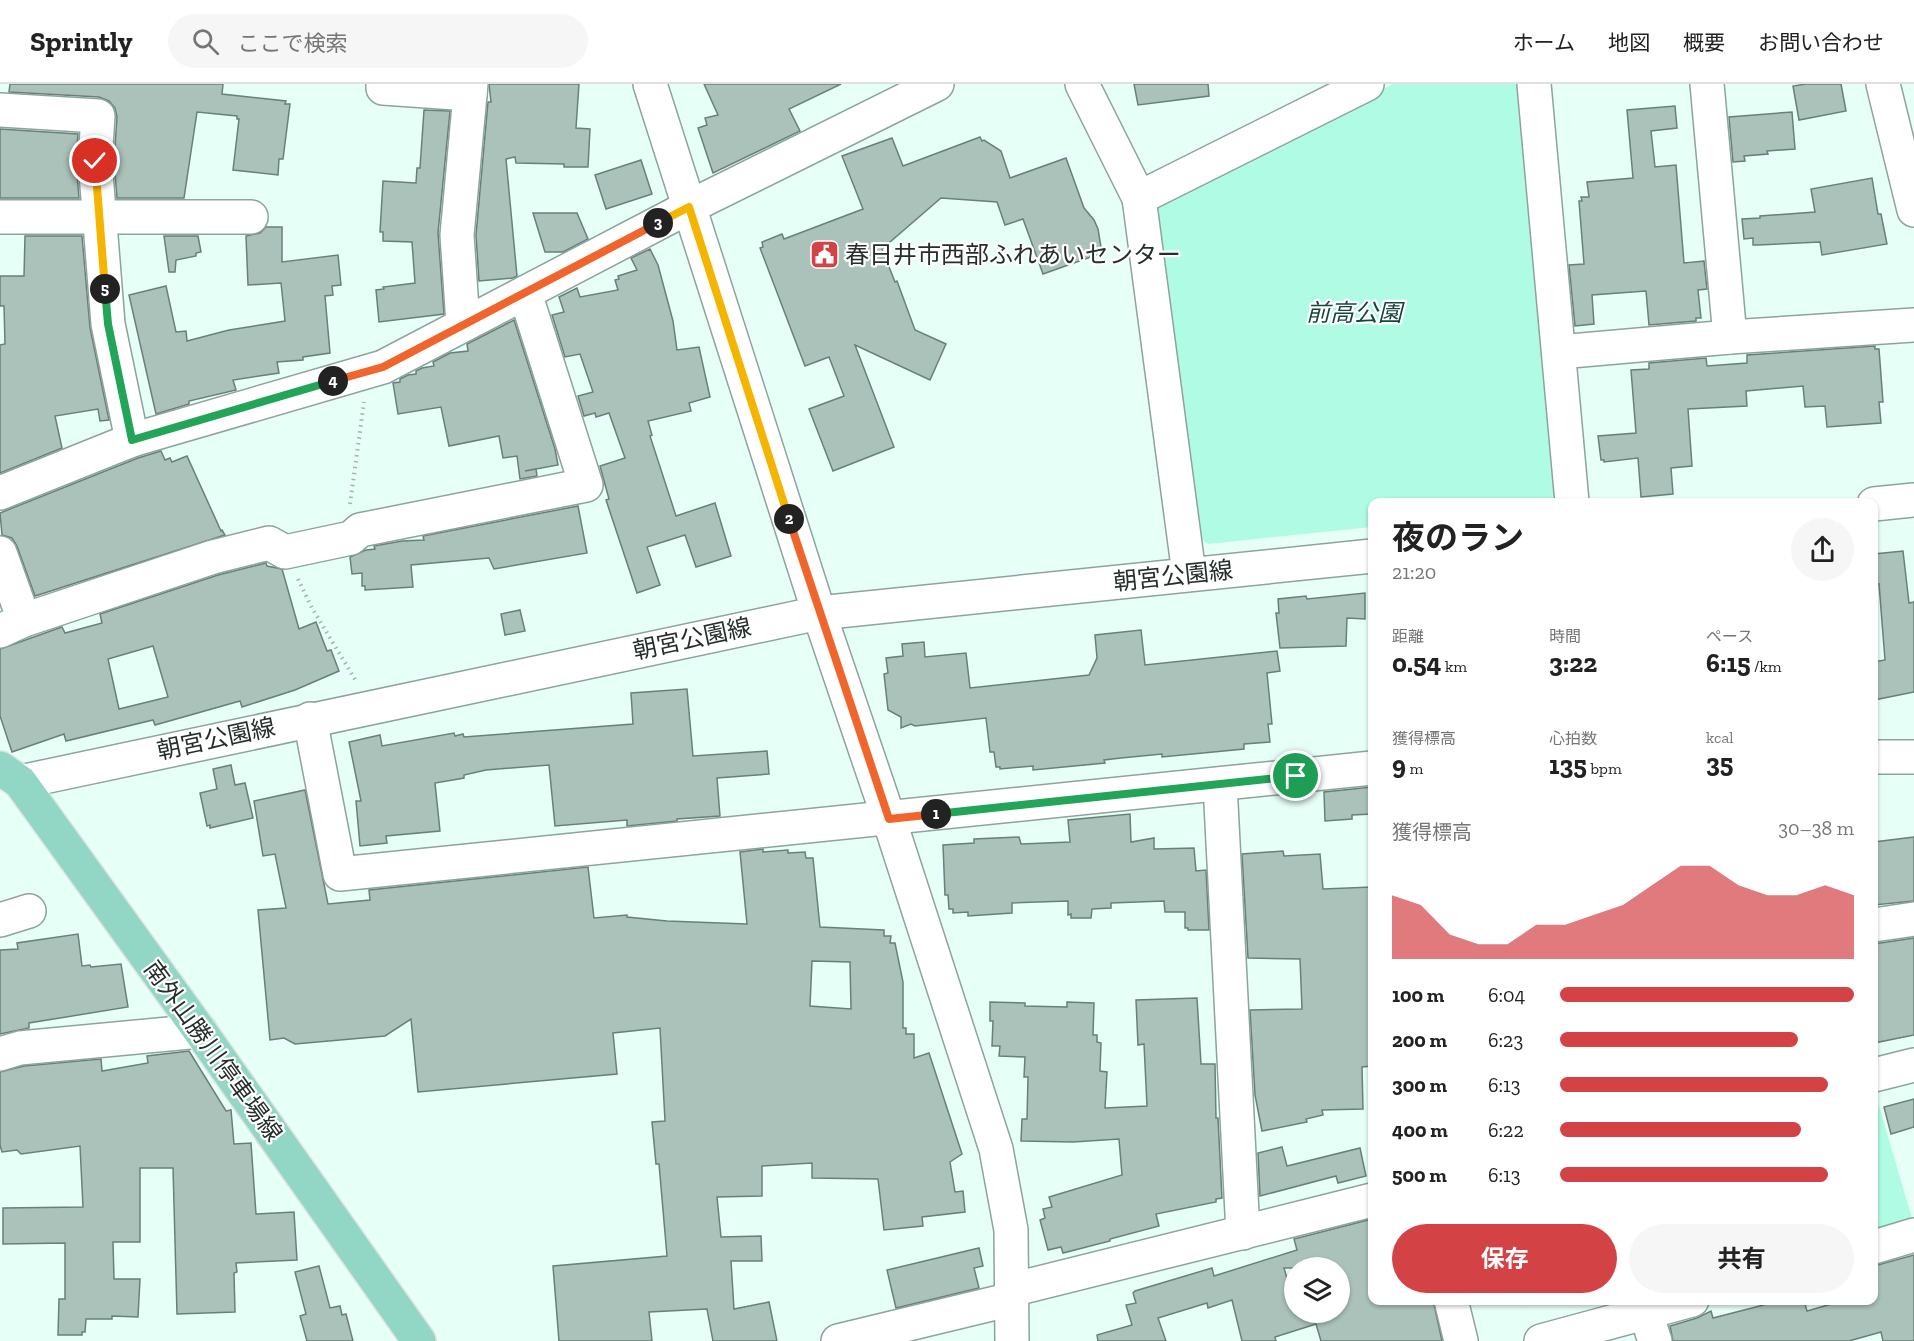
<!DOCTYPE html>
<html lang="ja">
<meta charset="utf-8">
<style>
:root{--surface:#fff;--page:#f6f6f6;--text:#222;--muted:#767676;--line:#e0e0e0;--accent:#d34346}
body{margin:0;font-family:"Zilla Slab","Noto Sans JP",serif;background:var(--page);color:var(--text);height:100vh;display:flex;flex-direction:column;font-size:22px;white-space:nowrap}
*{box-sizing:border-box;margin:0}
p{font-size:20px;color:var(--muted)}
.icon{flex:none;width:33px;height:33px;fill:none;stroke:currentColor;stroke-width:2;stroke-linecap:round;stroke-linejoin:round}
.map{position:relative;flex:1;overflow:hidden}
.details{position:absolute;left:1368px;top:414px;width:510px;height:807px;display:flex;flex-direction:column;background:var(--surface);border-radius:12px;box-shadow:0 2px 4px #0004}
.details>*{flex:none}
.fabs{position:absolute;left:1284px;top:1173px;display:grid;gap:12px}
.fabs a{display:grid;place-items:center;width:66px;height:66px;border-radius:50%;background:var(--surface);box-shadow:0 2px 4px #0004;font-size:30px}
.pin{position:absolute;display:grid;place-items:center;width:51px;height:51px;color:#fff;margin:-26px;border:3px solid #fff;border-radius:50%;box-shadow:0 2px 6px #0007}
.km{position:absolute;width:30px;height:30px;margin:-15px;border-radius:50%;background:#222;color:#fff;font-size:16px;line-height:30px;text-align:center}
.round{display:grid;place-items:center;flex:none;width:63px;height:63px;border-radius:32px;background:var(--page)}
.summary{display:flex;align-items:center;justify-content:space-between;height:102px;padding:0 24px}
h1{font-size:33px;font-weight:700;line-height:45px}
.metrics{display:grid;grid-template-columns:repeat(3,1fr);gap:9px;height:102px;padding:6px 24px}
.metrics div{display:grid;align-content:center}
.metrics b{font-size:26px;font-weight:700}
.metrics small{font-size:16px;font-weight:400}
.metrics p{font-size:16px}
.chart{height:168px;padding:12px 24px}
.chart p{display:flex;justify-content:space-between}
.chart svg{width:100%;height:108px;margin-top:6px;fill:var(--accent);opacity:.7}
.cta{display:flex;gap:12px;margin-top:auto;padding:12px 24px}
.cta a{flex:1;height:69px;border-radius:36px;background:var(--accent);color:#fff;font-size:24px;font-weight:700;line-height:69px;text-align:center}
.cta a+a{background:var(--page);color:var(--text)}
ul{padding:0 24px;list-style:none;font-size:20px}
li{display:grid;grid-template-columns:96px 72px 1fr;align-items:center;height:45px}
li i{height:15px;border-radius:8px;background:var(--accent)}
header{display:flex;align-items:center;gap:36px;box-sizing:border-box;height:84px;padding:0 30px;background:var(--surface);border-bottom:2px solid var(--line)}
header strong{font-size:28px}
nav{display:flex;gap:33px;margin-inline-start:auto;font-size:21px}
.search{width:420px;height:54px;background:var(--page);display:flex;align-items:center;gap:15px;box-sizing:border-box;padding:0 21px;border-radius:33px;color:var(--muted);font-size:22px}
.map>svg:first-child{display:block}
</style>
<header>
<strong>Sprintly</strong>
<div class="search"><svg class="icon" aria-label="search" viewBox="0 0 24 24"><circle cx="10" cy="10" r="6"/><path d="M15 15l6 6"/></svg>ここで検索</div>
<nav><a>ホーム</a><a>地図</a><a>概要</a><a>お問い合わせ</a></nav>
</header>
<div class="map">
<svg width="1914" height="1257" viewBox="0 0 1914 1257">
<rect width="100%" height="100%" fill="#e6fff7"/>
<g fill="#affbe4">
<polygon points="1393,0 1523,0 1559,418 1372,418 1372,443 1208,460 1197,452 1156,116"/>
<polygon points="1874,1005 1914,1141 1874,1153"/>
</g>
<g fill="#aac2ba" stroke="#698079" stroke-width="1.5" fill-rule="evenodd">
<polygon points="10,0 223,0 222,10 286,17 285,20 290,20 283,75 279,75 278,91 233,86 239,35 237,35 237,32 197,28 184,114 117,114 114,77 117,33 115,24 109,17 99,13 9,8"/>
<polygon points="489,0 579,0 576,44 590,45 588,83 564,83 564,80 516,79 515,73 506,75 517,192 513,194 479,197 476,151 488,18 491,18"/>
<polygon points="704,0 841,0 789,25 800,47 713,89 698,44 707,41 705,34 718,31"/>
<polygon points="1134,0 1208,0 1209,12 1138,21"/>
<polygon points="1806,0 1841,0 1846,27 1799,36 1793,2"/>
<polygon points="1675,22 1677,44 1651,47 1655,83 1676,81 1684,179 1704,177 1707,205 1698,206 1701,234 1696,234 1696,237 1649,241 1646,207 1592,211 1594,240 1575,242 1569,181 1584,180 1579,117 1582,117 1581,113 1589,113 1587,98 1633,94 1627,26"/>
<polygon points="424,26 450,27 438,149 444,230 379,238 376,206 384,205 383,203 415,199 412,158 383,157 383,148 380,148 383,97 416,99 417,84 420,84"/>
<polygon points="1792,28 1795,65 1767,67 1768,70 1744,72 1745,77 1733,78 1729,33"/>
<polygon points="0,45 78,50 76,78 79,114 0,114"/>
<polygon points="980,53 982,57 984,56 1001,67 1010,94 1066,74 1084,124 1094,136 1098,145 1102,169 1043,190 1023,135 1005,141 997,118 941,114 882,165 895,198 897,197 915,246 946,260 930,296 855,261 894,363 833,387 809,325 844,312 829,273 805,282 760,164 763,163 762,158 782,150 784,155 863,125 842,72 892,54 903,82"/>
<polygon points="641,76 652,110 606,125 595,91"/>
<polygon points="1872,94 1878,130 1881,130 1887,160 1822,171 1820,158 1758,161 1753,161 1753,154 1744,155 1742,135 1760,134 1760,132 1815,128 1811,105"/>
<polygon points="533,129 577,129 588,155 563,168 545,168"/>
<polygon points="266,143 282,143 282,178 338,171 341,201 332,202 333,211 325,212 330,269 303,273 303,276 277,278 279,289 233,296 236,306 189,317 189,320 156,330 129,211 166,202 176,248 186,247 187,257 229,246 285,237 281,199 248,201 246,152 260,149"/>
<polygon points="25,152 82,152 90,244 109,336 100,337 98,325 55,332 62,364 0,389 0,261 5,260 4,222 0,222 0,192 24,192"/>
<polygon points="164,152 198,152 201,168 196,169 196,172 176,176 175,188 169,188"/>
<polygon points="650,165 658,181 673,237 677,266 699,263 710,313 689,319 691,327 648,337 652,351 650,352 676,432 715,419 731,472 696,483 685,451 647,463 660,501 637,509 606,416 609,415 600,382 625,374 609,329 596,333 595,329 584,332 578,312 593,308 580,270 565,273 552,231 564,228 559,213 577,204 580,213 618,206 615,196 619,195 618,192 637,186 631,174"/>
<polygon points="514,236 555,365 558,381 525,387 536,385 537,392 520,395 517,372 503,374 499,352 449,362 441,323 398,330 393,299 400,298 400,295 408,291 416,290 416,287 422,284 434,282 433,278 450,269 468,267 467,260"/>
<polygon points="1875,262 1875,265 1879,265 1883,318 1879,318 1881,339 1827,343 1825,322 1805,323 1803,302 1746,307 1747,322 1688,325 1692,382 1671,384 1673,410 1641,413 1638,374 1604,378 1604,376 1601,376 1598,352 1636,349 1631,286 1649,285 1649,279 1706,274 1707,282 1747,279 1747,271"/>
<polygon points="161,367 165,376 170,374 172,378 187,372 221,447 222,446 225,451 35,512 17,462 12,454 2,451 0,429 138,374"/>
<polygon points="578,422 587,469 494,485 489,474 411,481 413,503 365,506 365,502 362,502 362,489 352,490 350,473 366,466 375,465 374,462 402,457 424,456 423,452"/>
<polygon points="1903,467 1909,519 1914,518 1914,608 1874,616 1874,578 1885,576 1879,500 1874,501 1874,470"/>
<path d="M266,479L267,482L282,485L299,545L316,538L327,567L331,566L339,587L295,606L242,623L240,617L155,641L153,636L66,657L64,650L12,668L0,632V565L62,543L65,549L102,539L100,530L218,491ZM153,562L168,613L119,625L108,575Z"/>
<polygon points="1365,509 1365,535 1347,534 1346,562 1280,564 1276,529 1279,529 1278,515 1306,512 1307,515"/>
<polygon points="520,526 525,547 505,551 501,530"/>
<polygon points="1141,546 1145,581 1277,567 1280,587 1267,589 1272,640 1268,640 1270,658 1244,660 1244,665 1162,673 1162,670 1121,674 1104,676 1105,679 1033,686 1033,682 1000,685 1000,683 996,683 994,668 990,668 986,634 915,642 911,640 901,644 901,633 888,626 884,590 888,589 886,574 903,572 902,560 924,558 925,573 966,569 970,604 1089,591 1097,574 1095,551"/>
<polygon points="687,605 693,672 767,667 769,690 717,694 720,732 677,735 677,737 627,742 627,736 555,742 549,681 486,686 464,691 464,694 435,699 440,747 386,752 387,759 360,762 356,717 361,717 349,658 380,651 382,662 454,649 455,652 463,650 464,653 633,640 631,609"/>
<polygon points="231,681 235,701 245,699 253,734 210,744 210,741 207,742 200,709 217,705 213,685"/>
<polygon points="1372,703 1372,730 1352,731 1352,735 1325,737 1324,708"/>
<path d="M305,706L328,820L370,816L369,806L588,783L594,834L627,831V833L667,837L747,840L740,768L763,765V768L788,766V769L805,768L806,774H813L820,843L884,846V852H891L890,859H895L903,898V944H906V950H914V974L929,969L962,1070L950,1078L955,1108L963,1107L965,1128L922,1133L923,1142L884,1146L878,1095L812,1094V1079L762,1082V1112L717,1113L721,1153L761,1152L762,1177H731L734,1225L769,1218L777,1257H713L707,1225L649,1228L652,1257H559L553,1182L667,1172L659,1080H656L652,1038L665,1037L660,944L613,949L617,990L418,1008L411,935L385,952L295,960L284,954L270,956L258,826L286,824L275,770L263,772L254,717ZM812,877L850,878L851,925L810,922Z"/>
<polygon points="1130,730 1131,758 1154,754 1154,765 1194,764 1196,787 1206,786 1209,846 1188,846 1188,844 1185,844 1185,828 1165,828 1164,817 1111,819 1111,824 1092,825 1091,834 1071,834 1071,830 1068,831 1068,817 1012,819 1012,829 968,832 968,828 953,829 953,825 949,825 948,811 945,811 943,761 974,759 974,755 1019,753 1021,760 1070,758 1068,736"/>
<polygon points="1914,753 1914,817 1874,821 1874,758"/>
<polygon points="1283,767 1284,772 1320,770 1323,805 1372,803 1372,982 1362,983 1363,1025 1322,1026 1323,1031 1306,1035 1307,1038 1262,1047 1255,1011 1250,926 1302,925 1300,875 1248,874 1242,770"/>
<polygon points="78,850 82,882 90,881 91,883 121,880 128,923 29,939 29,944 0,950 0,866 18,865 17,859"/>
<polygon points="1914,854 1914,951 1874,959 1874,860"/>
<polygon points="1197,914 1201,980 1215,980 1216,1034 1218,1034 1222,1114 1216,1115 1216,1118 1156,1130 1159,1142 1110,1155 1110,1157 1063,1169 1061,1163 1048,1166 1040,1136 1045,1134 1043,1125 1052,1123 1049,1113 1122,1091 1119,1055 1073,1058 1021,1057 1022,1035 1027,1035 1028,993 1024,993 1025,973 999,972 1000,962 992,962 993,937 990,937 990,918 1025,919 1025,922 1067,923 1067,918 1094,919 1093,951 1097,951 1097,958 1101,959 1100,987 1107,988 1105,1024 1147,1022 1144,960 1138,961 1136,916"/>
<polygon points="189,967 226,1027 231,1026 234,1060 251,1059 256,1130 294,1128 297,1176 236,1179 237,1188 234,1189 235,1228 177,1230 173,1084 140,1084 140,1158 113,1158 114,1195 140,1195 138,1233 112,1232 112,1235 86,1235 85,1248 82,1248 82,1251 58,1251 59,1215 65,1215 65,1159 3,1160 3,1124 83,1123 80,1062 21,1070 17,1066 2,1068 0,1061 0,988 24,982 101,975 102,987 148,979 147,972"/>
<polygon points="1914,1015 1914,1043 1891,1050 1884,1023"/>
<polygon points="1282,1063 1287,1082 1360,1064 1366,1092 1338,1099 1336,1092 1260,1112 1258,1069"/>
<path d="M1372,1135V1216H1433L1442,1257H1321L1316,1240L1275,1253L1276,1257H1242L1232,1216L1208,1224L1207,1219L1158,1234L1166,1257H1098L1097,1251L1132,1241L1126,1221L1136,1219L1133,1209L1135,1207L1212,1184L1214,1192L1297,1166L1294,1155ZM1284,1184H1340V1228H1294V1218Z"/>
<polygon points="979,1164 983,1182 974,1184 979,1204 896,1224 887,1186"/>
<polygon points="1914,1171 1914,1257 1883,1257 1881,1248 1849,1257 1673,1257 1670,1242 1697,1234 1711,1227 1713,1234 1783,1216 1804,1216 1807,1227 1845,1216 1874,1216 1874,1182"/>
<polygon points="319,1182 330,1224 340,1222 342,1231 346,1230 353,1257 307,1257 300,1232 306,1230 295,1188"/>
</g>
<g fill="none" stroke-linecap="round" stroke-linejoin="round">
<defs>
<g id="minor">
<polyline points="383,0 383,4 470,10"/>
<polyline points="650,0 819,529 889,735 996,1065 1011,1146 1012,1257"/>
<polyline points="1082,0 1139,114 1367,0"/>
<polyline points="1534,0 1572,418"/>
<polyline points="1707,0 1730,253"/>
<polyline points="1883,0 1914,126"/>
<polyline points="0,26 98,32 95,77 108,240 132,356"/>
<polyline points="1139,114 1189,490"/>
<polyline points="0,133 251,133"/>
<polyline points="463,240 457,151 471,0"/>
<polyline points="1559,268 1730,253 1914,241"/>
<polyline points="0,409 132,356 383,283 689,123 937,0"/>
<polyline points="1874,420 1914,416"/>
<polyline points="0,469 24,536"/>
<polyline points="0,547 24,536 213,473 269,459 285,468 351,454 360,446 586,401 525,209"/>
<polyline points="310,635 340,790 1372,684"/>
<polyline points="1874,673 1914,673"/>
<polyline points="20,698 819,529 1372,472"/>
<polyline points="1220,700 1243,1149"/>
<polyline points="0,836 29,827"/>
<polyline points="1874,841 1914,835"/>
<polyline points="0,970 20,964 200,947"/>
<polyline points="1874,991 1914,981"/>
<polyline points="1874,1163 1914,1151"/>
<polyline points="1011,1206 1372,1116"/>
<polyline points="1451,1216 1461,1257"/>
<polyline points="1646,1230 1655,1257"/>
<polyline points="838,1257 1012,1215"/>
<polyline points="1541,1257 1692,1216"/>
</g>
<polyline id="major" points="0,684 20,698 200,947 419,1257"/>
</defs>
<use href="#minor" stroke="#8da49c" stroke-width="36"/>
<use href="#major" stroke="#e0e2e1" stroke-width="36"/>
<g stroke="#a2b5af" stroke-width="4" stroke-dasharray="1.5 4.5" stroke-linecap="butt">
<polyline points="350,420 364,318"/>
<polyline points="298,495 312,524 356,597"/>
</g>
<use href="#minor" stroke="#fff" stroke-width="33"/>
<use href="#major" stroke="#92d7c5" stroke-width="33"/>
</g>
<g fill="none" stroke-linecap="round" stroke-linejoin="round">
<defs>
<polyline id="split-1" points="936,730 1296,692"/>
<polyline id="split-2" points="789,435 889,735 936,730"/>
<polyline id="split-3" points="658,139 689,123 789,435"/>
<polyline id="split-4" points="333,297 383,283 658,139"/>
<polyline id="split-5" points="105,205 108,240 132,356 333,297"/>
<polyline id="split-6" points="95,77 105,205"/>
</defs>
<use href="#split-1" stroke="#fff" stroke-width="12"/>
<use href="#split-2" stroke="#fff" stroke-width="12"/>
<use href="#split-3" stroke="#fff" stroke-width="12"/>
<use href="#split-4" stroke="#fff" stroke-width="12"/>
<use href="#split-5" stroke="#fff" stroke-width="12"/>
<use href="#split-6" stroke="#fff" stroke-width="12"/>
<use href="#split-1" stroke="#22a559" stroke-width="8"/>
<use href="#split-2" stroke="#f0652b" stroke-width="8"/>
<use href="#split-3" stroke="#f5b400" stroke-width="8"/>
<use href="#split-4" stroke="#f0652b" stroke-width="8"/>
<use href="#split-5" stroke="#22a559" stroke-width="8"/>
<use href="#split-6" stroke="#f5b400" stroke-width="8"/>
</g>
<defs>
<symbol id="civic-square" viewBox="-11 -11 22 22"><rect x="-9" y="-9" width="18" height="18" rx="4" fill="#d34346" stroke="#fff"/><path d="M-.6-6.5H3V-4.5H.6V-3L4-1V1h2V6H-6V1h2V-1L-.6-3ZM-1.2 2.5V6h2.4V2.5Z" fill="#fff"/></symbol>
</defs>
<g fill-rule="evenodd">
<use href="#civic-square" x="808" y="154" width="33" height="33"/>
</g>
<g text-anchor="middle" stroke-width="4.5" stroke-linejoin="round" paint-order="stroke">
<g font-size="24" fill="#252e2b" stroke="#fff" text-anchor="start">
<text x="845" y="179">春日井市西部ふれあいセンター</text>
</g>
<g font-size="24" font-style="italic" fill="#15463a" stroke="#fff">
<text x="1354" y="237">前高公園</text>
</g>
<g font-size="24" fill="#252e2b" stroke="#fff">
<text transform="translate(1173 492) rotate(-6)" y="8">朝宮公園線</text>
<text transform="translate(692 555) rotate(-12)" y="8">朝宮公園線</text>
<text transform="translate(216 655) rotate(-12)" y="8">朝宮公園線</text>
<text transform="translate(213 967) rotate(54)" y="8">南外山勝川停車場線</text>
</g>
</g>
</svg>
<div class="fabs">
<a><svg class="icon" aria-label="layers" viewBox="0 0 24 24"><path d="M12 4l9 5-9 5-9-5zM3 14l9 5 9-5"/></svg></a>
</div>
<div class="pin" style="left:1296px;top:692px;background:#1e9e55"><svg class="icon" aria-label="arrive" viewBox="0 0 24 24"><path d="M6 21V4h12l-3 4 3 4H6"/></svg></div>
<div class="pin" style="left:95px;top:77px;background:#d93025"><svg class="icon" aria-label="check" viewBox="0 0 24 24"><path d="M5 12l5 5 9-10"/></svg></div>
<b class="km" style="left:936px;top:730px">1</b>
<b class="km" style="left:789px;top:435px">2</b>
<b class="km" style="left:658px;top:139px">3</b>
<b class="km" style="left:333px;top:297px">4</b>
<b class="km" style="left:105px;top:205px">5</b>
<section class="details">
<div class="summary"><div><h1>夜のラン</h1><p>21:20</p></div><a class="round"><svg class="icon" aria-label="share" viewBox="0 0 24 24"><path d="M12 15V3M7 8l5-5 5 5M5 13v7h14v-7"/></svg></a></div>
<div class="metrics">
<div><p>距離</p><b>0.54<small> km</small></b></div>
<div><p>時間</p><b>3:22</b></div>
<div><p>ペース</p><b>6:15<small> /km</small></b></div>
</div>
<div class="metrics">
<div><p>獲得標高</p><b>9<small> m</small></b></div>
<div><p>心拍数</p><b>135<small> bpm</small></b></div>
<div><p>kcal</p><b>35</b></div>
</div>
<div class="chart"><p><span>獲得標高</span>30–38 m</p>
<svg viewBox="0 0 160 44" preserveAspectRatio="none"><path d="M0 44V18L10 22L20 34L30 38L40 38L50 30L60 30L70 26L80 22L90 14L100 6L110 6L120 14L130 18L140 18L150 14L160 18V44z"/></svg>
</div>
<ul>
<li><b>100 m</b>6:04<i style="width:100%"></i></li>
<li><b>200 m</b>6:23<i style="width:81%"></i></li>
<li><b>300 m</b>6:13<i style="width:91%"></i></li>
<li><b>400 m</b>6:22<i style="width:82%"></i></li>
<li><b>500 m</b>6:13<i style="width:91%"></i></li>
</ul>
<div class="cta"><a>保存</a><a>共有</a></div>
</section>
</div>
